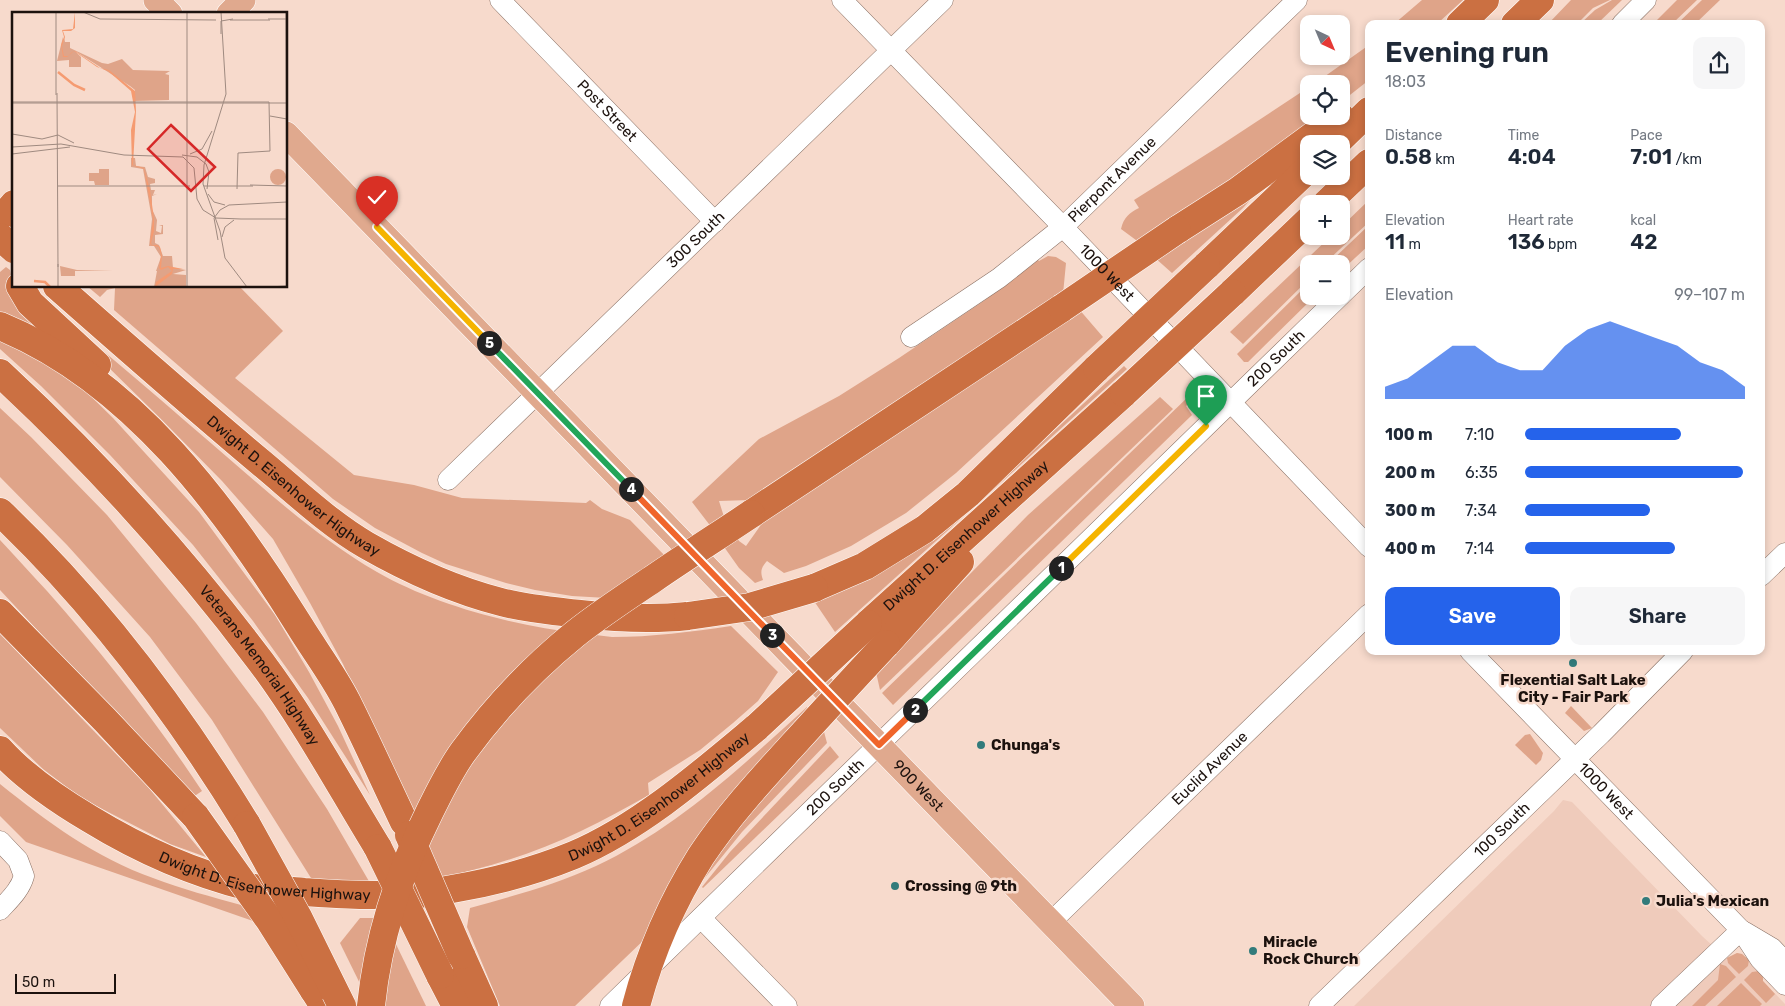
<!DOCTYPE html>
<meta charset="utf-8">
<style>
:root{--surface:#fff;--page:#f6f6f7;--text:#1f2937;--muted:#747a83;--accent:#2563eb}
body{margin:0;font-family:Rubik,sans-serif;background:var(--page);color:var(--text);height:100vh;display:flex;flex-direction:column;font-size:19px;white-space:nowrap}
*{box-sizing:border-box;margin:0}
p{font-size:16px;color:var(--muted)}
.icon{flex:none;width:28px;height:28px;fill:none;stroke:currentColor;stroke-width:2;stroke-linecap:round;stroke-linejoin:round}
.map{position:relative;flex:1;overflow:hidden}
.details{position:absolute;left:1365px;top:20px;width:400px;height:635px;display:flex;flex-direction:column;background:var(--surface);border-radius:10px;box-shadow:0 2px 8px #0003}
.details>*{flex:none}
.needle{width:32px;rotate:136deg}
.buttons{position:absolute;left:1300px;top:15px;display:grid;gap:10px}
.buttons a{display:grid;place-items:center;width:50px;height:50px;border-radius:10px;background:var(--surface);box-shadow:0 2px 8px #0003;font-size:25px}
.scale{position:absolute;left:15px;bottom:12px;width:101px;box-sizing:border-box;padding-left:5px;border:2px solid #1c120e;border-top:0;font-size:14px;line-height:18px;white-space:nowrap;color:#1c120e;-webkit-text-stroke:4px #f7dacc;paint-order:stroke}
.pin{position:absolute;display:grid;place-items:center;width:42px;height:42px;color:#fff;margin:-51px -21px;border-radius:50% 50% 50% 0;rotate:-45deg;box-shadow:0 0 5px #0007}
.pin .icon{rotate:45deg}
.km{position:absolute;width:25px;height:25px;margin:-12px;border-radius:50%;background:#222;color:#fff;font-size:14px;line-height:25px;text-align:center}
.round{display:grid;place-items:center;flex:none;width:52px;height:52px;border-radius:10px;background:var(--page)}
.summary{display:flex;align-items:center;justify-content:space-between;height:85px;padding:0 20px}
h1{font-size:28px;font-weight:600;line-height:38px}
.metrics{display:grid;grid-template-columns:repeat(3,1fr);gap:8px;height:85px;padding:5px 20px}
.metrics div{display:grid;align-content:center}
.metrics b{font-size:21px;font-weight:600}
.metrics small{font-size:14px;font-weight:400}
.metrics p{font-size:14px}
.chart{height:140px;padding:10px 20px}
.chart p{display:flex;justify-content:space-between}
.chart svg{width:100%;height:90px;margin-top:5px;fill:var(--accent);opacity:.7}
.primary-button{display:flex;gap:10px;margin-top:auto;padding:10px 20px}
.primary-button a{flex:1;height:58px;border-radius:10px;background:var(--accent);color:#fff;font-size:20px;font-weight:600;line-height:58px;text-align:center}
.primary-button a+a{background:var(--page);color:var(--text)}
ul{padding:0 20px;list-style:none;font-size:16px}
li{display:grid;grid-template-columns:80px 60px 1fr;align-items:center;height:38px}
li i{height:12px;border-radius:6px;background:var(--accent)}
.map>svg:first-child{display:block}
</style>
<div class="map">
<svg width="1785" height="1006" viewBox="0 0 1785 1006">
<rect width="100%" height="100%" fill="#f7dacc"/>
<polygon fill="#efcbbb" points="1563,800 1572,802 1702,936 1726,958 1737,953 1742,954 1763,974 1763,981 1785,1004 1785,1006 1354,1006 1554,811"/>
<g fill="#dfa489">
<polygon points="1422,0 1463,0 1437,24 1394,24"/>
<polygon points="1571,0 1610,0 1593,8 1577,24 1548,24"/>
<polygon points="1612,0 1622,0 1597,24 1580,24 1595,10"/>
<polygon points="1677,0 1697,0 1672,24 1653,24"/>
<polygon points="1702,0 1720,0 1695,24 1677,24"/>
<polygon points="1369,45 1369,80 1341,102 1341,84 1314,84"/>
<path d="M1309,87V116H1322L1140,243L1121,229C1124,217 1129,213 1139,208L1134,200L1218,147Z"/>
<polygon points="1261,188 1243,208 1172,273 1154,257"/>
<polygon points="1369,200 1369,222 1324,264 1309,264 1309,279 1243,344 1230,332 1331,236 1341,236 1341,227"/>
<polygon points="1369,225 1369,245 1341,271 1341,264 1328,264"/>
<polygon points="1048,256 1056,257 1066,263 1063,294 1054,296 1043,305 750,500 719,501 725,520 712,528 692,502 759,439 839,396 899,358 985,300 1036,258 1039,261"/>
<polygon points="6,267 10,270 12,282 57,338 0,314 0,272"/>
<polygon points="1309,283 1309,296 1315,296 1248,362 1244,362 1237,354"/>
<polygon points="87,286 239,286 283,331 235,378 354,475 414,485 462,498 586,503 590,500 602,509 630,520 667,558 607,598 572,596 535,590 506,583 446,564 422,553 375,528 333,499 114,310 115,288 107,290 100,297"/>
<path d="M40,300C107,352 170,408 234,463C279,502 325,542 377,572C434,605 515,626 580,633C590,634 601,636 612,637C652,637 691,632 731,626L778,672L758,701L733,723L700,750L648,783L649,795C627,807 604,820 581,831C536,853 487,868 439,878L343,664L310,603L273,539L222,481L160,418Z"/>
<path d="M1078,308L1103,337L956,473L906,513L851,546L806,566L784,573L767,561C761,568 760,571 763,580L755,583L739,568L722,544L736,535L739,541L746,546L765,519Z"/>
<polygon points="0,337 59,365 113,418 199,512 275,615 309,672 338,726 370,795 308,698 253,621 193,545 110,455 41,386 0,349"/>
<polygon points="1124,366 1127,369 835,632 814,601 988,492"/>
<polygon points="1190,395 1192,400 1186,406 1192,415 893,705 882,693"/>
<polygon points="1160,397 1173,409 880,690 876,672 967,577 1028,515"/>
<polygon points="0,408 31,437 107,515 196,623 263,712 327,809 370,883 337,882 311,878 212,720 150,637 67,545 0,477"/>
<path d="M0,540C16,557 31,574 47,591C103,654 155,720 202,791L193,797L0,590Z"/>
<polygon points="0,634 148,787 206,857 170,844 81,798 43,769 0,728"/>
<polygon points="1571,706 1592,728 1584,731 1565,713"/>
<path d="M807,707L811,712L648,936L575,1006H500L467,927L470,908C513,896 555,885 596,866C677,828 741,767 807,707Z"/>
<polygon points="823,728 827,743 742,832 695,890 718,846"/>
<polygon points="1530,734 1543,753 1541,760 1536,765 1515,745 1525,735"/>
<polygon points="830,746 839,757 703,888 702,887 730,852"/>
<path d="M0,784C46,821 96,858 153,878C182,889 212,897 241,905L253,921L26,842L0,816Z"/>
<polygon points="360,918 381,918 390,932 426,1006 371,1006 340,943"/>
<polygon points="1737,953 1742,954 1749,960 1748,966 1739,974 1728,963 1727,958"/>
<polygon points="1720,964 1726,966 1736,977 1705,1006 1692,1006 1718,980"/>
<polygon points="1759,971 1763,974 1763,981 1775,994 1766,1003 1744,980 1752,972"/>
<polygon points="1741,983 1762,1004 1760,1006 1717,1006"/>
</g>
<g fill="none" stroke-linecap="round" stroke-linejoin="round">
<defs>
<g id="minor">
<path id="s1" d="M500,0L715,222"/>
<path id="s2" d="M842,0L1063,227L1369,547"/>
<polyline points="1622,24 1646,0"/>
<polyline points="1341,295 1369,268"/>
<path id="s3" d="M911,337L999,278L1063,227L1297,0"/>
<path id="s4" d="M448,480L943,0"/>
<polyline points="1761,576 1785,553"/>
<path id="s5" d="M1470,651L1741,930L1760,959L1785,985"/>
<path d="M0,841L18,860L24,876C20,890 10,899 0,910"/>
<polyline points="701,918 787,1006"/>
<path id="s6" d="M1051,922L1369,614"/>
<polyline points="1745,932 1772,948 1785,962"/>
<path id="s7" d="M610,1006L1340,296"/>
<path id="s8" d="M1319,1006L1601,734L1683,651"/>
<polyline points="1661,1006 1741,930"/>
</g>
<g id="major">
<polyline points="156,0 170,14"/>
<polyline points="229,14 243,0"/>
<path id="s9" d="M286,134L1132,1006"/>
</g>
<g id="highway">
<polyline points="1460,24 1485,0"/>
<polyline points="1515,24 1540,0"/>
<polyline points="1335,144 1369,111"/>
<polyline points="1326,204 1369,163"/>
<polyline points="0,220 14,204"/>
<polyline points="1177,230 1238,191 1340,116"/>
<polyline points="1206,266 1309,168"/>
<polyline points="20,286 30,303 97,365"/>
<path id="s10" d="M57,286C124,345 191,404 259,461C294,490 327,522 366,545C408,569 454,590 501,602C527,609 553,611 580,614C616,618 651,620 688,616"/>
<polyline points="1232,293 1309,220"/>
<path d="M0,326C132,380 226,508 299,625C315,651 334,676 347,702C367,742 385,782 404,822"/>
<path id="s11" d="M0,373C96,462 183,558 261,662C305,721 340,786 378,848"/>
<path d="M0,512C96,603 178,712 247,825"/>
<polyline points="751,514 1062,308"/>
<polyline points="814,588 865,566 925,529 968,494 1097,368"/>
<polyline points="0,613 105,720 196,817"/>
<path id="s12" d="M868,624L1124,393"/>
<polyline points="886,644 960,562"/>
<path id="s13" d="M0,750C25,778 58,800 90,819C139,849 193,873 249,887C267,891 286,890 304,892C342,895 380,896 418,894C429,893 441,891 452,889C493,882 535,871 574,855C640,827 702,773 757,727"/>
<polyline points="461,955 484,1006"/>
<polyline points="440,975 456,1006"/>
<polyline points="313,989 324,1006"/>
</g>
</defs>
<use href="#minor" stroke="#897064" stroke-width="21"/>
<use href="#major" stroke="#fff" stroke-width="26"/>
<use href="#highway" stroke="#fff" stroke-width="29"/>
<use href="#minor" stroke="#fff" stroke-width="20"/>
<use href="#major" stroke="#e0a98e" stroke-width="25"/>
<use href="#highway" stroke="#cb7042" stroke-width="28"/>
<defs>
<g id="highway-bridge">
<polyline points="0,237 14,249"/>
<polyline points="1062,308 1177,230"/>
<polyline points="1097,368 1206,266"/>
<polyline points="1124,393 1232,293"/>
<polyline points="688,616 750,607 814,588"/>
<polyline points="757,727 868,624"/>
<polyline points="196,817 270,921 313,989"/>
<polyline points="247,825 298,917 342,1006"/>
<polyline points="409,835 461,955"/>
<polyline points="378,848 440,975"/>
<path d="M371,1006C378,937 399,873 430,811C440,791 450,770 463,752C495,708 533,668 575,634C600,614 626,597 653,579C685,557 718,536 751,514"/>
<path d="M636,1006C650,953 672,902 701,856C727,817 759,782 790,748C822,713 854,678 886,644"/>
</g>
</defs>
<use href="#highway-bridge" stroke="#fff" stroke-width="29" stroke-linecap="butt"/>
<use href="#highway-bridge" stroke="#cb7042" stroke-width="28"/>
</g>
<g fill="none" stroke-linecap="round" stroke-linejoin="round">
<defs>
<polyline id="split-1" points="1061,568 1206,426"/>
<polyline id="split-2" points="915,710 1061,568"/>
<polyline id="split-3" points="772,635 879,745 915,710"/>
<polyline id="split-4" points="631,489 772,635"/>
<polyline id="split-5" points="489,343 631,489"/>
<polyline id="split-6" points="377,227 489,343"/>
</defs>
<use href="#split-1" stroke="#fff" stroke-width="10"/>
<use href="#split-2" stroke="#fff" stroke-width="10"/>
<use href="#split-3" stroke="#fff" stroke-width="10"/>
<use href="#split-4" stroke="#fff" stroke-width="10"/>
<use href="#split-5" stroke="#fff" stroke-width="10"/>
<use href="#split-6" stroke="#fff" stroke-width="10"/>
<use href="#split-1" stroke="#f5b400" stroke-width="6"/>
<use href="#split-2" stroke="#22a559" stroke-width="6"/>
<use href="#split-3" stroke="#f0652b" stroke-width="6"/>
<use href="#split-4" stroke="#f0652b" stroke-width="6"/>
<use href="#split-5" stroke="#22a559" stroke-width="6"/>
<use href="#split-6" stroke="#f5b400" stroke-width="6"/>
</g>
<g fill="#327b7b" stroke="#f7dacc" stroke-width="2">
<circle cx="1573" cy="663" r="5"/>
<circle cx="981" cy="745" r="5"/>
<circle cx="895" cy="886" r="5"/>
<circle cx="1646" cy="901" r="5"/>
<circle cx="1253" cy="951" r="5"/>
</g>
<g text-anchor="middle" stroke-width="5" stroke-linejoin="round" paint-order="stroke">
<g font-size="15" fill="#1c120e" stroke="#f7dacc">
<text dy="5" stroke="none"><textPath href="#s1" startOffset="154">Post Street</textPath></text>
<text dy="5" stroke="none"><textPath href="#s3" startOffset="256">Pierpont Avenue</textPath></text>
<text dy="5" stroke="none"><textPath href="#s4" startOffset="345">300 South</textPath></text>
<text dy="5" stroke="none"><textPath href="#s2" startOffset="380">1000 West</textPath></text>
<text dy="5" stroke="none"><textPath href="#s7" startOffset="929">200 South</textPath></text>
<text dy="5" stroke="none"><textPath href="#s10" startOffset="310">Dwight D. Eisenhower Highway</textPath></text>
<text dy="5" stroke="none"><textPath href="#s12" startOffset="132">Dwight D. Eisenhower Highway</textPath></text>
<text dy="5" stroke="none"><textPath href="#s11" startOffset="392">Veterans Memorial Highway</textPath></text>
<text dy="5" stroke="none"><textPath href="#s6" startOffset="221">Euclid Avenue</textPath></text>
<text dy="5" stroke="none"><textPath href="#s9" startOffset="908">900 West</textPath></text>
<text dy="5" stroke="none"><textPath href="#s7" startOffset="314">200 South</textPath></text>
<text dy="5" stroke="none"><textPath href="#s5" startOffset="195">1000 West</textPath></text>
<text dy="5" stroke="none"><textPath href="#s13" startOffset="721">Dwight D. Eisenhower Highway</textPath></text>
<text dy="5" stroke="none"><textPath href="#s8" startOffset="254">100 South</textPath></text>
<text dy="5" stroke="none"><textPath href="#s13" startOffset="301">Dwight D. Eisenhower Highway</textPath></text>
</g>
<g font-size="15" font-weight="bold" fill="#1c120e" stroke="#f7dacc" text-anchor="start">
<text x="1573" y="685" text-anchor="middle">Flexential Salt Lake<tspan x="1573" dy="17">City - Fair Park</tspan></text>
<text x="991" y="750">Chunga's</text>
<text x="905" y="891">Crossing @ 9th</text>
<text x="1656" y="906">Julia's Mexican</text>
<text x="1263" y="947">Miracle<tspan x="1263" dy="17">Rock Church</tspan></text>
</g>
</g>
<g transform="translate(12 12)">
<rect width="275" height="275" fill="#f7dacc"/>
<path d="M51,25L52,30L53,25V30H58V36L90,51L96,52L110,47L121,58L158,59L153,62L157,63V88L122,89L123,78L118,74L63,39L69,45V55H57V48L45,49ZM119,146H123L124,154L133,155L136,165L143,167V171L138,172L139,178H143L141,183L145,182L140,184V197L145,208L144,219L149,221L150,214L147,213H151V222L143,223V231L147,233L151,244H160L161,256L174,258L161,262L174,263V275H142L145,259H130H144L149,245L142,234H137L140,207L131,157L119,155ZM258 165a8 8 0 1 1 16 0a8 8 0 1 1-16 0ZM87,157H97V173H83L82,169H77V161H87ZM48,254L65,258L101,259H63V264H49Z" fill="#dfa489"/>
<path d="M63,0V16L59,19H51L53,25L50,34L52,44H56L60,40L63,39L88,56L97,58L123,79L124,99L121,153L132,156L138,178L142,207V219L139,231L140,233H145L148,235L150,244L149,256L156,254L171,257H161L160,262L143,275L144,270L160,259L156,255L149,258L147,256L149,244L147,235L139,233L138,231L141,207L132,157L120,153L119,118L123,100L119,79L96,59L85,55L62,39L55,45H51L49,33L52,25L50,18L61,17Z" fill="#f59b71"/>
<path fill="none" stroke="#f59b71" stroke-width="2.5" d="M46,60L62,73L73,78M22,269L33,270L38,275"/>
<path fill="none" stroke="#9f8a80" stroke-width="1" d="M44,0V83M71,0L88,7L204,8M175,0V275M209,0L214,82L192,153L191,172L208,219L213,246L235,275M274,0L275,275M256,7H275M218,8H258M209,22V9L221,7M45,81L46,255M0,90H257L258,139L226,141L225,177M0,91H275M258,104L275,107M0,122L30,127L46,123L62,131M0,135L49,132L112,143L171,145L182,156L185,187L191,198L204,206L229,207M0,142L58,135M178,142L190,137L200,119M170,143L185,145L194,152L197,160L195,177M238,173L275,174M46,174H178M192,174H241M196,182L202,190L213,193M217,193L275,190M229,207H275M210,225L213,215L222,208M206,228L202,206L208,198L217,193M46,252V275M256,275L275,274"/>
<path fill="#d62828" fill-opacity="0.15" stroke="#d62828" stroke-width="2.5" d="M159,113L203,155L179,179L136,137Z"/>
<rect width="275" height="275" fill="none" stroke="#1c120e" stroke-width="2.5"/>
</g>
</svg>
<div class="buttons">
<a><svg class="needle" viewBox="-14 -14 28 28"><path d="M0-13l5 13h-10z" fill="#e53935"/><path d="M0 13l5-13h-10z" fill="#747a83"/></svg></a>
<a><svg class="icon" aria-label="locate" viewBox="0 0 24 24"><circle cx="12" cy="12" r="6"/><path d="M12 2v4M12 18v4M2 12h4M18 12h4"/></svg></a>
<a><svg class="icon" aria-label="layers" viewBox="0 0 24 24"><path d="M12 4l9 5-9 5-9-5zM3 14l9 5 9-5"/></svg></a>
<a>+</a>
<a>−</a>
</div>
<div class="scale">50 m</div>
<div class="pin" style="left:1206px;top:426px;background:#1e9e55"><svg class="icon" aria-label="arrive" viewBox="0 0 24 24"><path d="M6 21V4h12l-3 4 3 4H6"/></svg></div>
<div class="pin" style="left:377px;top:227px;background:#d93025"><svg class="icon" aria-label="check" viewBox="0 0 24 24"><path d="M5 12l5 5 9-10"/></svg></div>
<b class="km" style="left:1061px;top:568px">1</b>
<b class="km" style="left:915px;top:710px">2</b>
<b class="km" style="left:772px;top:635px">3</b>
<b class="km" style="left:631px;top:489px">4</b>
<b class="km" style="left:489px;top:343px">5</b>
<section class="details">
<div class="summary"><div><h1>Evening run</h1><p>18:03</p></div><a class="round"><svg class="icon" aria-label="share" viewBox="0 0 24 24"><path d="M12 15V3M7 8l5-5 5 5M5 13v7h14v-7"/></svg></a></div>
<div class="metrics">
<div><p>Distance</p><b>0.58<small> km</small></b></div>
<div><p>Time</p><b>4:04</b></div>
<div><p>Pace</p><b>7:01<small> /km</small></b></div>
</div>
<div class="metrics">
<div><p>Elevation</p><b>11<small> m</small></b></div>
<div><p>Heart rate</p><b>136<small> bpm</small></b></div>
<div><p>kcal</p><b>42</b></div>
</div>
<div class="chart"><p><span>Elevation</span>99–107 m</p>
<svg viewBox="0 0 160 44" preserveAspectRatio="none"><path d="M0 44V38L10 34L20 26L30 18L40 18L50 26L60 30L70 30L80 18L90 10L100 6L110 10L120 14L130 18L140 26L150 30L160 38V44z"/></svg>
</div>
<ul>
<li><b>100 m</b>7:10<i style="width:71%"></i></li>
<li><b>200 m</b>6:35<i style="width:99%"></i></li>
<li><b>300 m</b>7:34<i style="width:57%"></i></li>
<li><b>400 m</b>7:14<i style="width:68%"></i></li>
</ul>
<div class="primary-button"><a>Save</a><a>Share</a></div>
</section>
</div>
